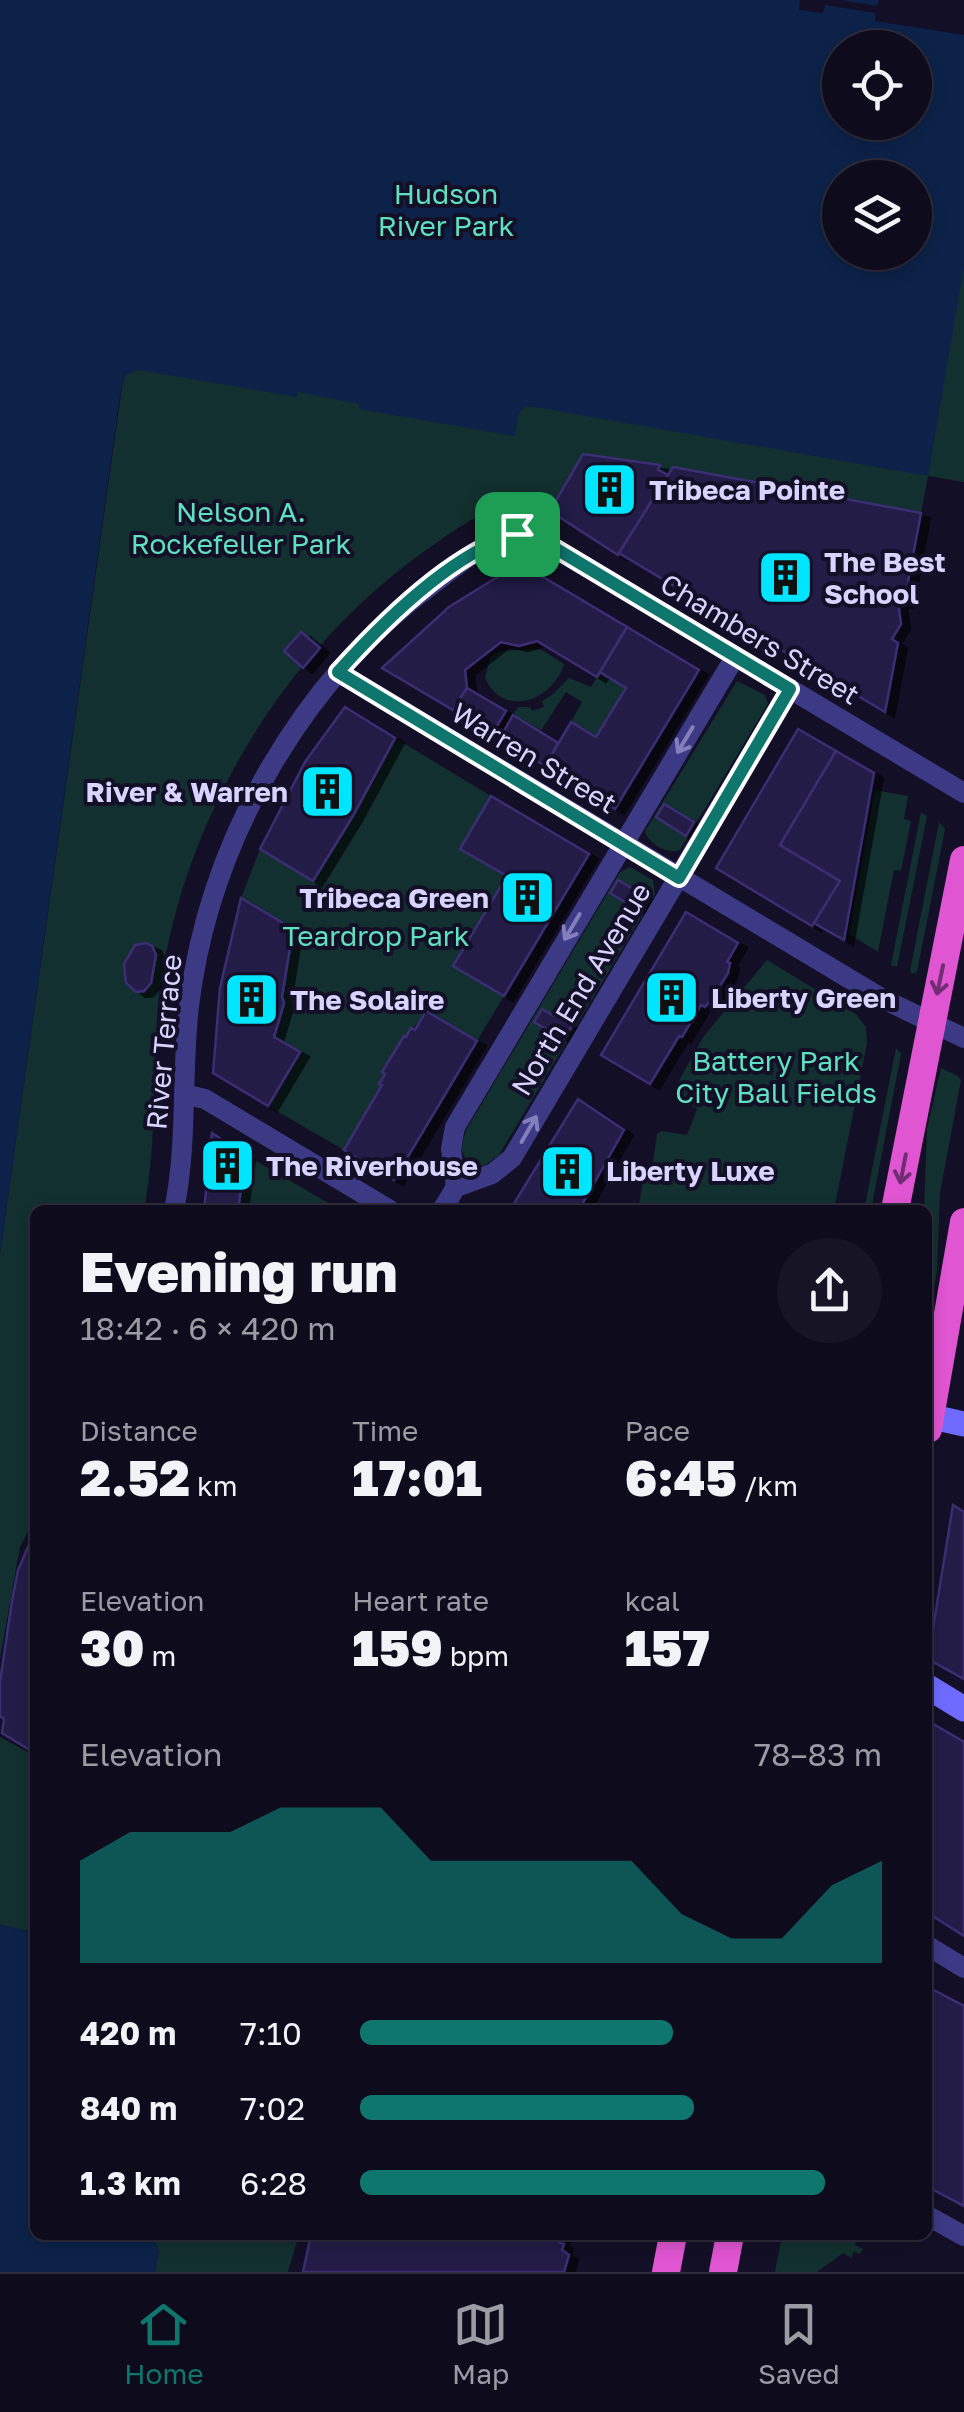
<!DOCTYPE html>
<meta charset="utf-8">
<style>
:root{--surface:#0e0b1c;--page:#171425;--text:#f1f3f6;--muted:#9b9ba3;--line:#2e2b3b;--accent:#0f766e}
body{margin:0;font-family:"Golos Text",sans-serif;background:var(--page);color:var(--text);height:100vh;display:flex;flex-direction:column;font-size:38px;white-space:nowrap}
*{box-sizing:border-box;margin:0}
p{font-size:32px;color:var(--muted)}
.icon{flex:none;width:55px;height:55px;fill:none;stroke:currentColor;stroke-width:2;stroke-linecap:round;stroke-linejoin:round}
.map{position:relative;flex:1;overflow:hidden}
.drawer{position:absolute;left:30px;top:1205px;width:902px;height:1035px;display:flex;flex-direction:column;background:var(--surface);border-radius:15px;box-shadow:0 5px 15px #0003,0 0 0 2px var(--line)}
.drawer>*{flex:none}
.fabs{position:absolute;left:822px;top:30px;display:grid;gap:20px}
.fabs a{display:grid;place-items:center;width:110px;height:110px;border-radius:50%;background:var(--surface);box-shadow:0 5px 15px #0003,0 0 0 2px var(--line);font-size:50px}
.pin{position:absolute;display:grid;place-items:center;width:85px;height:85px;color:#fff;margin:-42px;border-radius:20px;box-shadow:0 5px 15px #0006}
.round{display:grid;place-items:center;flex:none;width:105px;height:105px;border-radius:52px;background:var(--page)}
.summary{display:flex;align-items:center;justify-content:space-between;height:170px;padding:0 50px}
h1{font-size:55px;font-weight:800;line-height:75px}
.stats{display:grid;grid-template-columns:repeat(3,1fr);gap:15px;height:170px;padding:10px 50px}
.stats div{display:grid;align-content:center}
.stats b{font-size:50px;font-weight:800}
.stats small{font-size:28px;font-weight:400}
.stats p{font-size:28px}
.chart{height:280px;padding:20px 50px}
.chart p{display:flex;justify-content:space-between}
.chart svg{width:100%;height:180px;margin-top:10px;fill:var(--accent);opacity:.7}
ul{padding:0 50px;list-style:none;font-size:32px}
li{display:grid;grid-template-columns:160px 120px 1fr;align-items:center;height:75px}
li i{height:25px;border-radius:12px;background:var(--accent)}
.menu{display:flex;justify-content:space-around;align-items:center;height:140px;border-top:2px solid var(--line);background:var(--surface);font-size:28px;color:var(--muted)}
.menu a{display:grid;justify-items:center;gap:5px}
.menu .selected{color:var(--accent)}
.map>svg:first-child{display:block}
</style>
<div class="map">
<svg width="964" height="2272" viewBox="0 0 964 2272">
<defs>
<filter id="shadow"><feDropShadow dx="9" dy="5" stdDeviation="0" flood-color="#0009"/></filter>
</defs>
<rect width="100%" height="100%" fill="#130f26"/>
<g fill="#12302f" fill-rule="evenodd">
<path d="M964,0V482L928,476L921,513L673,467L668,475L658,470L659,465L583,454L552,506C506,489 458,528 422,553C280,655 180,825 159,998C151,1069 158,1140 144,1210H35V1518L20,1547L0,1658V1254L150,188ZM840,48H915V122H840ZM840,178H915V252H840Z"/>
<path d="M540,649L564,664C553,701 503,719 485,678L490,658L500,651Z"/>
<polygon points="600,672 626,688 596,737 571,722 582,702 566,692 540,732 513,715 518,707 530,707 532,711 544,707 542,701 552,695 569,678 591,687"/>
<path d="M737,681L765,695L768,704L680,850C668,855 647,843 645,831Z"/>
<path d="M395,738L491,796L461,849L507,876L454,966L504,996L477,1041L426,1011C418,1024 409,1032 401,1041C390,1054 386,1071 379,1083L382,1085L344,1150L268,1106L299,1052L274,1037L284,1003L282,997L293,929L241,898L260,849L313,881L353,816Z"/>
<polygon points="875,790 908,796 904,819 911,821 901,871 894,870 878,952 849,934"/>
<polygon points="921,812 927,816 897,967 891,965"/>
<polygon points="939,822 945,829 917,972 912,974 910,971"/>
<polygon points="630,867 653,880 655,894 499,1155 484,1166 469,1166 461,1149 466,1130 620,872"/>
<polygon points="767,960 856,1014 866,1027 867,1043 834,1210 638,1210 643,1181 650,1182 657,1134 661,1131 687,1135 697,1109 675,1097 673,1091 704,1036"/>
<polygon points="896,1048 901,1054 871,1210 864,1210"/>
<polygon points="941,1068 958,1076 961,1080 940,1193 937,1271 928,1324 928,1210 924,1210 927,1129"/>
<polygon points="246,1155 330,1204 327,1210 238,1210"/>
<polygon points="0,1737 35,1756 35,1932 0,1925"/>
<polygon points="152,2235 287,2235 297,2241 288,2272 155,2272 159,2251"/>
<polygon points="782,2235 851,2235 858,2239 855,2245 863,2249 860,2254 854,2252 851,2258 843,2253 817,2272 775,2272"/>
</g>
<g fill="#0c2248" fill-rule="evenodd">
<path d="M0,0H964V267L928,476L535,407H524L518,415L515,436L359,409V404L298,392L297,397L139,370L126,375L121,389L0,1254ZM840,48H915V122H840ZM840,178H915V252H840Z"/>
<polygon points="0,1925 35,1932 35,2235 152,2235 159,2251 155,2272 0,2272"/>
</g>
<polygon fill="#130f26" points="800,0 840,0 877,6 879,0 964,0 964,35 875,21 876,13 825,5 823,13 799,10"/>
<g fill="#241b47" stroke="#3b2d73" stroke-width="2.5" filter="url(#shadow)">
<polygon points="583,454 660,465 658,470 668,475 618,555 550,511"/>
<polygon points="673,467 921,513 904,603 898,602 901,624 892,639 898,643 885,712 619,553"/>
<polygon points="515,566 528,568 627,627 597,677 537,641 519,646 501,642 465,670 467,688 453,710 382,668 449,607"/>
<polygon points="627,627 699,670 615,809 545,766 571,722 596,737 626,688 600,672"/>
<polygon points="301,632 320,648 303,668 284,651"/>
<polygon points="467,688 506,711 492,734 453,710"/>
<polygon points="345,707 395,738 353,816 313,881 260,849 305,762"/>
<polygon points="513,715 558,743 545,766 500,738"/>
<polygon points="798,729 836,751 780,845 840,881 812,926 716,868"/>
<polygon points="836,751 874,773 844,940 814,923 840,881 780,845"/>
<polygon points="491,796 589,854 504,996 453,966 507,876 460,849"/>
<polygon points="664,804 694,822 686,836 656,817"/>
<polygon points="618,880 648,898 640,911 610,893"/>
<polygon points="241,898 293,929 282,997 284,1003 274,1037 300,1052 268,1106 213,1073 220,988"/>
<polygon points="686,912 738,943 727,962 730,963 728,973 712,999 705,1007 701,1005 682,1037 679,1036 650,1084 601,1055"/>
<polygon points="146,943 152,946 156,955 151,983 144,991 136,992 126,983 124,964 135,945"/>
<polygon points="542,1009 572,1026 564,1039 534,1022"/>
<polygon points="426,1011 477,1041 394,1180 344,1150 382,1085 379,1084 385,1074 382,1072 404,1036 406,1037 411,1028 415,1030"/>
<polygon points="578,1099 624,1130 579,1210 510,1210"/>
<polygon points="212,1133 246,1155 238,1210 204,1210"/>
<polygon points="953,1505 964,1512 964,1679 928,1659"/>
<polygon points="35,1531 35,1753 2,1733 4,1719 0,1716 0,1682 12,1601 18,1570"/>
<polygon points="928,1721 964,1742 964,1936 928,1913"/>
<polygon points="928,1987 964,2006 964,2206 928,2187"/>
<polygon points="311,2235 555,2235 561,2238 559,2242 564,2244 562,2250 569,2255 564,2272 303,2272"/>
</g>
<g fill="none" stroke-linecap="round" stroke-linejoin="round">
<g stroke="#3d3a85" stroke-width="20">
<polyline points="338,672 883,999 964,1038"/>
<polyline points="184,1094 205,1099 390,1210"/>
<polyline points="456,1187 451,1149 455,1127 735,657"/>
<path d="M174,1210C188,1143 181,1074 189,1006C209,842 301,681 434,583C462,562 504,522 541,540L964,793"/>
<polyline points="442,1210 456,1187 492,1174 512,1158 790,689"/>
<polyline points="928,1946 964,1968"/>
<polyline points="928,2216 964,2236"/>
</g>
<g stroke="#6f6bff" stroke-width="25">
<polyline points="928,1416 964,1424"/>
<polyline points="928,1687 964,1709"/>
</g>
<g stroke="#e055d1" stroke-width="28">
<polyline points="895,1210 964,860"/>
<polyline points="928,1429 964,1222"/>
<polyline points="666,2272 673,2235"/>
<polyline points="723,2272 730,2235"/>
</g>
</g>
<defs><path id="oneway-shaft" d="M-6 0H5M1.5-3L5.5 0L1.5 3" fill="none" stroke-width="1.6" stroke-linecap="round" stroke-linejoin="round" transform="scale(2.5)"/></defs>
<g stroke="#837fbc">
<use href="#oneway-shaft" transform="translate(685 740) rotate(121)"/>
<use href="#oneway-shaft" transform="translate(572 927) rotate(121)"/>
<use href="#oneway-shaft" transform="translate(529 1129) rotate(-60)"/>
</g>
<g stroke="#6f2e73">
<use href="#oneway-shaft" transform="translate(940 980) rotate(102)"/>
<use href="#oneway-shaft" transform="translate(903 1169) rotate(101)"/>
</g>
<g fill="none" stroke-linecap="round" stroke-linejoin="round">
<defs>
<path id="route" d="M517,534L534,537L548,544L790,689L679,878L338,672C382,623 452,553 517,534Z"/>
</defs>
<use href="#route" stroke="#fff" stroke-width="20"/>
<use href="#route" stroke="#0f766e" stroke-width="12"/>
</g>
<defs>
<symbol id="building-square" viewBox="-11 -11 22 22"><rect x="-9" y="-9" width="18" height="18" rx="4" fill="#00e5ff" stroke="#130f26"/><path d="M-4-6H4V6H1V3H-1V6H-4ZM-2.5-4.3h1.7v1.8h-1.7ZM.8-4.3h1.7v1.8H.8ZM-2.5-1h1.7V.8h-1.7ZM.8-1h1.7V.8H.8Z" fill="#111"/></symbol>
</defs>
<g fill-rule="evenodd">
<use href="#building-square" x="578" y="458" width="63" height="63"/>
<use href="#building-square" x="754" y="546" width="63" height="63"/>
<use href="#building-square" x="296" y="760" width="63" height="63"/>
<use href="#building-square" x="496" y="866" width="63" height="63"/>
<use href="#building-square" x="640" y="966" width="63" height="63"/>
<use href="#building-square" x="220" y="968" width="63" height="63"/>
<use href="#building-square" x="196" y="1134" width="63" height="63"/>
<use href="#building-square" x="536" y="1140" width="63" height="63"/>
</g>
<g text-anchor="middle" stroke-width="8" stroke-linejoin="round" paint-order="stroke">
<g font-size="28" fill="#5fe0c0" stroke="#130f26">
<text x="446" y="204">Hudson<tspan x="446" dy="32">River Park</tspan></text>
<text x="241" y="522">Nelson A.<tspan x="241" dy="32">Rockefeller Park</tspan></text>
<text x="376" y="946">Teardrop Park</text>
<text x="776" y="1071">Battery Park<tspan x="776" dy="32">City Ball Fields</tspan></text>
</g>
<g font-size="28" font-weight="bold" fill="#d9d4ff" stroke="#130f26" text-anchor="start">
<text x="649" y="500">Tribeca Pointe</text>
<text x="824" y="572">The Best<tspan x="824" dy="32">School</tspan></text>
<text x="288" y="802" text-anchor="end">River &amp; Warren</text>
<text x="489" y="908" text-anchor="end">Tribeca Green</text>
<text x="711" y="1008">Liberty Green</text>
<text x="290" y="1010">The Solaire</text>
<text x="266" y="1176">The Riverhouse</text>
<text x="606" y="1181">Liberty Luxe</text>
</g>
<g font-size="28" fill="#d9d4ff" stroke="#130f26">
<text transform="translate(760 639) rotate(31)" y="10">Chambers Street</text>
<text transform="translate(534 758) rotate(31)" y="10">Warren Street</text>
<text transform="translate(581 989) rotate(-59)" y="10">North End Avenue</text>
<text transform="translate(164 1042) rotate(-85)" y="10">River Terrace</text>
</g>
</g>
</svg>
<div class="fabs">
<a><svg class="icon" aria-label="locate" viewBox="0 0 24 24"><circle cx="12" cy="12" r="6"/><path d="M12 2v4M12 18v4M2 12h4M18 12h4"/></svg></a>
<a><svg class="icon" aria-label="layers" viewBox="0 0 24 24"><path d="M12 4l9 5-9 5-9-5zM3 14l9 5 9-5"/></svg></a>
</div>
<div class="pin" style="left:517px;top:534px;background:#1e9e55"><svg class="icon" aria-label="arrive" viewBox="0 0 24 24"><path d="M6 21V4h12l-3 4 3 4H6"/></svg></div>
<section class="drawer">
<div class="summary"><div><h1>Evening run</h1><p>18:42 · 6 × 420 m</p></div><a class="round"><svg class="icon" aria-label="share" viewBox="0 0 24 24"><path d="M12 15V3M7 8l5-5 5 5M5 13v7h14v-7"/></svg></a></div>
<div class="stats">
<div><p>Distance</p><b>2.52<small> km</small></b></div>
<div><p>Time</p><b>17:01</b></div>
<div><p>Pace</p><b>6:45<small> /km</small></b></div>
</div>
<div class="stats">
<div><p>Elevation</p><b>30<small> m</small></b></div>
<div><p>Heart rate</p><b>159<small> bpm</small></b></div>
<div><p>kcal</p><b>157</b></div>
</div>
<div class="chart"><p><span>Elevation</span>78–83 m</p>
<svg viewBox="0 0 160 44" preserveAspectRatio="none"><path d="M0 44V19L10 12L20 12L30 12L40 6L50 6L60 6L70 19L80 19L90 19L100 19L110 19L120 32L130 38L140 38L150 25L160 19V44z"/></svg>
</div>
<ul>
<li><b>420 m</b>7:10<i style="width:60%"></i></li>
<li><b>840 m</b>7:02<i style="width:64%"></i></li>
<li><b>1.3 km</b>6:28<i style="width:89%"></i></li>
</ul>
</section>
</div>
<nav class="menu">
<a class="selected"><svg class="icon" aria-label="home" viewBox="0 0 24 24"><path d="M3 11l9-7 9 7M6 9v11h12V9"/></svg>Home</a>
<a><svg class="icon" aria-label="map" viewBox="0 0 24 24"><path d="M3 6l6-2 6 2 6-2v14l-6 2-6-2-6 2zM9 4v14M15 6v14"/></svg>Map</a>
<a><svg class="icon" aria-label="saved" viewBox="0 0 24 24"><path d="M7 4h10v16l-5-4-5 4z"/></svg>Saved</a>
</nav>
